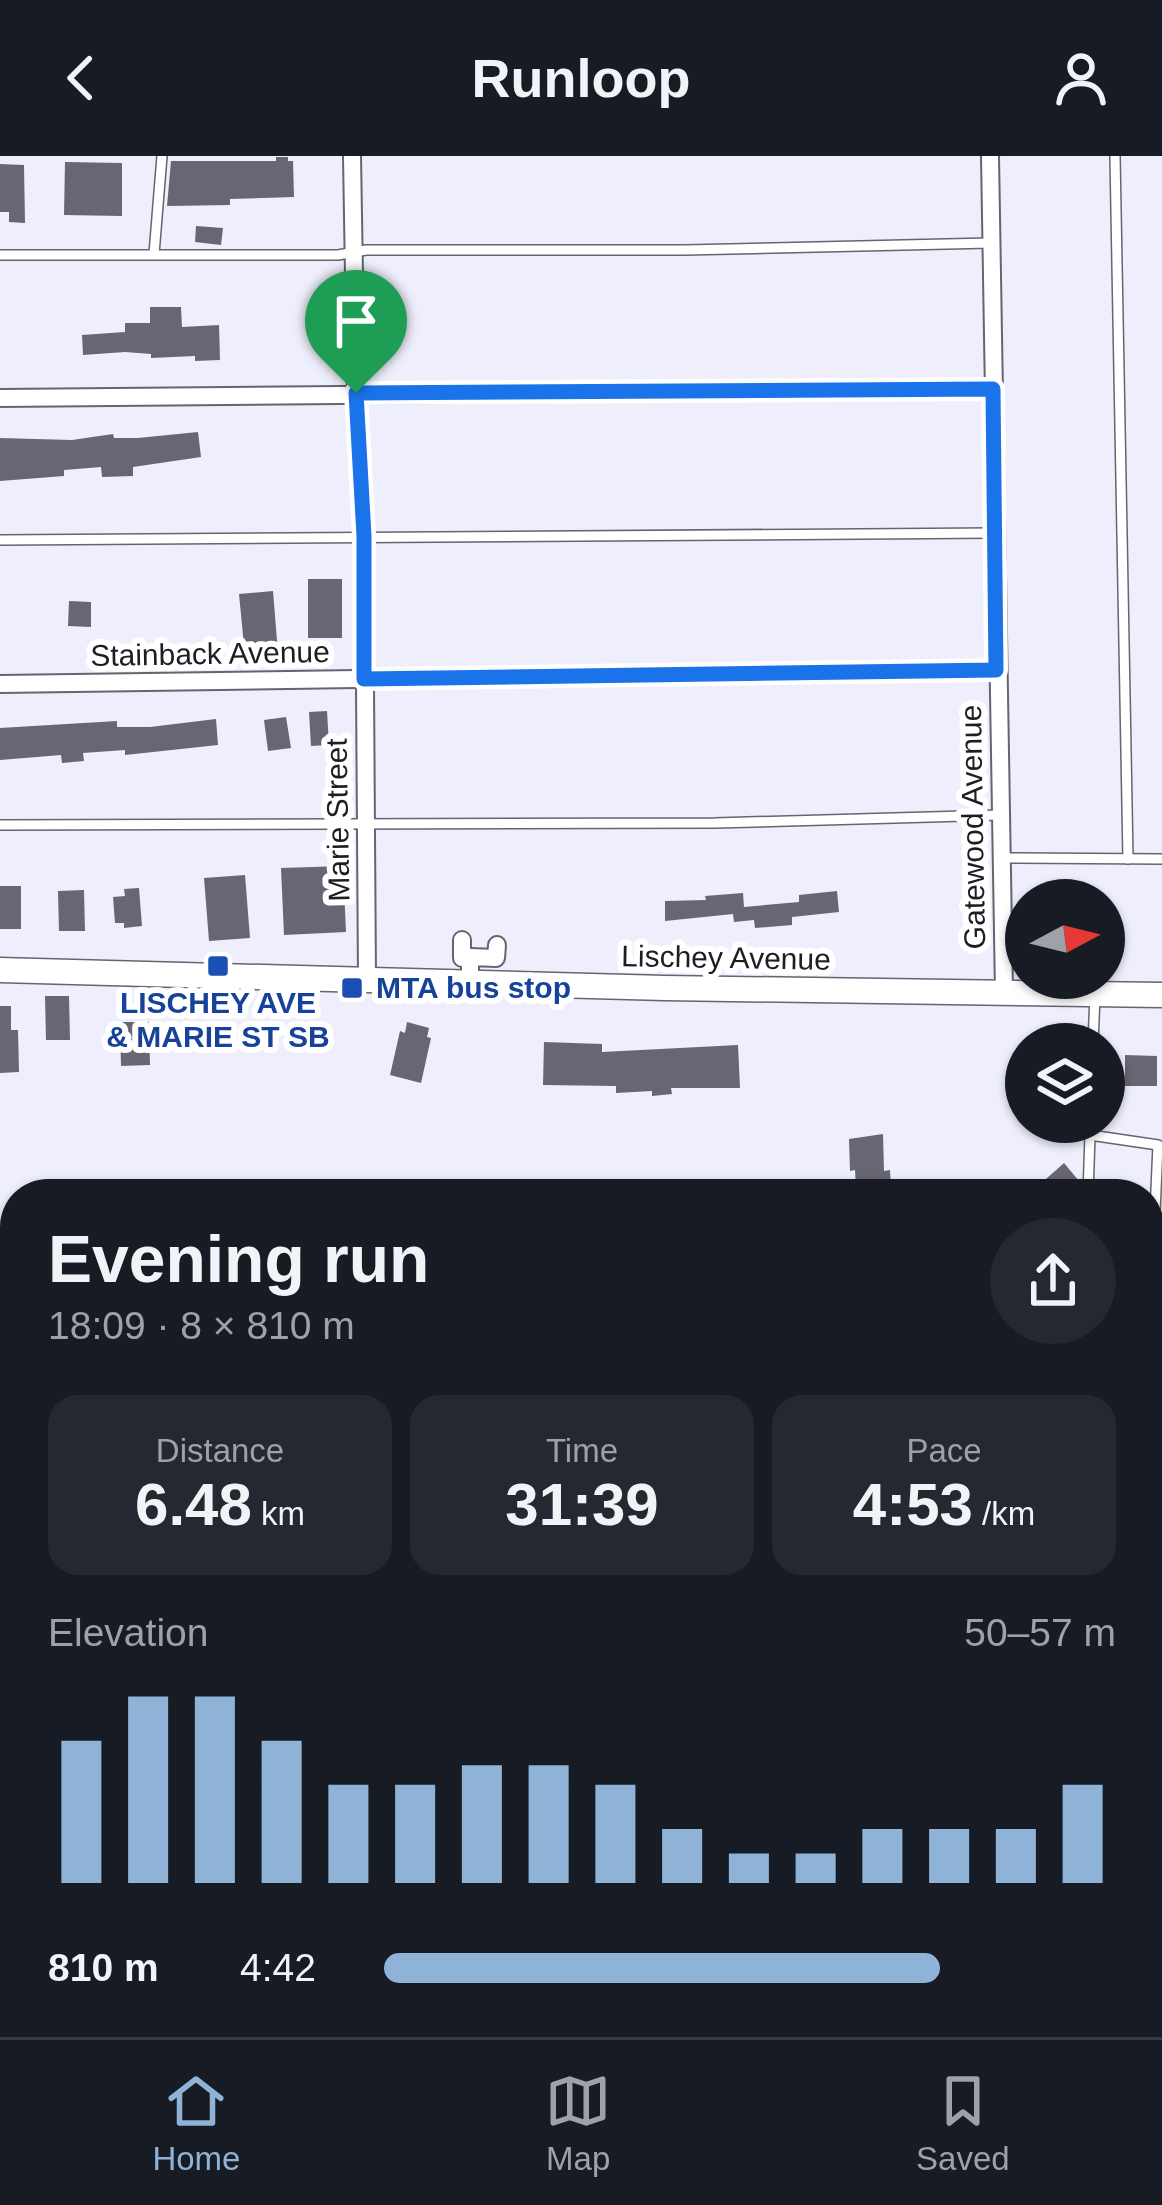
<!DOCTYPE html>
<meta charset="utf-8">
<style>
:root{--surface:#171b24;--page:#242831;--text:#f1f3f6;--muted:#9ea1a6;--line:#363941;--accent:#8fb2d7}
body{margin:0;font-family:Helvetica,sans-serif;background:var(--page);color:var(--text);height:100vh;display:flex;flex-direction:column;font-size:45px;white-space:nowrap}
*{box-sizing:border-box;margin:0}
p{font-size:39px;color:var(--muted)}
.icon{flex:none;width:66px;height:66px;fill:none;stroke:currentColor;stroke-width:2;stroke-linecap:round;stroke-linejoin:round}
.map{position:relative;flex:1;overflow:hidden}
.panel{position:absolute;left:0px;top:1023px;width:1164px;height:858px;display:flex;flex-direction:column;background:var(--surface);border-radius:48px 48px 0 0;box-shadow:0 3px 9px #0004}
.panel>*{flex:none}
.needle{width:78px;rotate:83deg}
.fabs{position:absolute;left:1005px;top:723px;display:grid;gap:24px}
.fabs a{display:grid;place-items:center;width:120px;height:120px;border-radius:50%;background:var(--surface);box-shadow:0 3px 9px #0004;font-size:60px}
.pin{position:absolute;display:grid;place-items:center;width:102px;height:102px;color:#fff;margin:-123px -51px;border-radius:50% 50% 50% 0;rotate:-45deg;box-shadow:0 0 12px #0007}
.pin .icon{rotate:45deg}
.round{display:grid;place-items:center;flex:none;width:126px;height:126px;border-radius:63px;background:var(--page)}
.overview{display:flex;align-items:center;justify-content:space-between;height:204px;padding:0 48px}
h1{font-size:66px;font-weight:700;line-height:90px}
.stats{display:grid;grid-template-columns:repeat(3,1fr);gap:18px;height:204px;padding:12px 48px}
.stats div{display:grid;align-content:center;border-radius:30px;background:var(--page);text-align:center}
.stats b{font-size:60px;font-weight:700}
.stats small{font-size:33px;font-weight:400}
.stats p{font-size:33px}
.chart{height:336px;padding:24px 48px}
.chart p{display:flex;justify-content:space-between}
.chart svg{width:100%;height:216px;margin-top:12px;stroke:var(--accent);stroke-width:6}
ul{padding:0 48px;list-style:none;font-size:39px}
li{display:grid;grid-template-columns:192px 144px 1fr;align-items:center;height:90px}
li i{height:30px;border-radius:15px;background:var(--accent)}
header{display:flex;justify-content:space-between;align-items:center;height:156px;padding:0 48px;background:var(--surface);font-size:54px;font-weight:700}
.dock{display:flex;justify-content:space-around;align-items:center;height:168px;border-top:3px solid var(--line);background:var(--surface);font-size:33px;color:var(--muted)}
.dock a{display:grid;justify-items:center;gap:6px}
.dock .selected{color:var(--accent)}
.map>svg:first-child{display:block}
</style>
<header><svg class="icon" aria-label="back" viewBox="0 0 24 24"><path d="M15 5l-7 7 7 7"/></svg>Runloop<svg class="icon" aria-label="person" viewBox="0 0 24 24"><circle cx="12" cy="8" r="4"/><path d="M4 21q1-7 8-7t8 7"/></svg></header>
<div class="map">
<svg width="1162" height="1881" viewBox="0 0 1162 1881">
<rect width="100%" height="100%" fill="#efeefc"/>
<g fill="#676672">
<polygon points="276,1 288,1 288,5 293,5 294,41 230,43 230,49 167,50 171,5 276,5"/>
<polygon points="65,6 122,7 122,60 64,59"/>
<polygon points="0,8 24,9 25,67 9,66 9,56 0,56"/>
<polygon points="196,70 223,72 221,89 195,86"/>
<polygon points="150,151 181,151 182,171 219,169 220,204 195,205 195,200 151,202 151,198 125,196 83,199 82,179 125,176 125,167 150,167"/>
<polygon points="198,276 201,301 133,311 133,320 102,321 101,311 64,314 64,320 0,325 0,282 72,284 113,278 114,282 138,282"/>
<rect x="308" y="423" width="34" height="59"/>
<polygon points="273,435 278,497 245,500 239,438"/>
<polygon points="69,445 91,446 91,471 68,470"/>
<polygon points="327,555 329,589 311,590 309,556"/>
<polygon points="286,561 291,592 268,595 264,564"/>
<polygon points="216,563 218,589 125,599 125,594 83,597 84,605 62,607 61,599 0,604 0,572 117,565 117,571 150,571"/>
<polygon points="343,710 346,776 284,779 281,712"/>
<polygon points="245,719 250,782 209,785 204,722"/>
<rect x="0" y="730" width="21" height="43"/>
<polygon points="139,732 142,770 124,772 124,767 115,767 113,741 125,740 124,733"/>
<polygon points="84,734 85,775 59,775 58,735"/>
<polygon points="837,735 839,756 792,761 792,769 755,772 754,764 734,766 733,758 665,765 665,745 706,744 705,740 743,737 744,751 799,746 799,739"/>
<polygon points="45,840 69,840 70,884 46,884"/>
<polygon points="0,850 11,850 11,874 18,874 19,916 0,917"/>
<polygon points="120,866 149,866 150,909 121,910"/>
<polygon points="407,866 429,872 427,881 431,882 421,927 390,919 400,875 405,877"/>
<polygon points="544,886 602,888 602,896 738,889 740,932 671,932 672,938 652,940 652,935 616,937 616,930 543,929"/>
<polygon points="1125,899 1157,900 1157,930 1125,930"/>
<polygon points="883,978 884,1015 890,1014 891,1033 869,1038 869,1033 856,1033 855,1014 850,1015 849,983"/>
<polygon points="1064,1007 1079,1025 1068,1038 1029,1038"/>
<rect x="1149" y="1083" width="13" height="160"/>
<polygon points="1162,1325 1162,1395 1149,1395 1149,1326"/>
<polygon points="15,1711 15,1741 0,1746 0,1716"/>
</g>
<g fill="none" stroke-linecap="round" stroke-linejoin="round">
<defs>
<g id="lane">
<polyline points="1115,0 1128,703"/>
<polyline points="154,98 162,0"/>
<polyline points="0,99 338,99 366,94 685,94 990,87"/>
<polyline points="0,384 995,377"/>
<polyline points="0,669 715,667 1000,659"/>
<polyline points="1001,702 1162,703"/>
<polyline points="1093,888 1095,839"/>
<polyline points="1091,966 1090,979 1158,989 1155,1056"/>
<polyline points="1088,1038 1090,979"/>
<polyline points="193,1866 193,1881"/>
</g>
<g id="street">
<polyline points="352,0 356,237 364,380 367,824"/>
<polyline points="990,0 1004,836"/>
<polyline points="0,242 993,233"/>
<polyline points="0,528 996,514"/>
<polyline points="462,784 462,802 470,801"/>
<polyline points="470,826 470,801 496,802 497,789"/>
<polyline points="0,1084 15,1084"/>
<polyline points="0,1352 15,1351"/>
<polyline points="0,1797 15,1785"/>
<polyline points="321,1866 322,1881"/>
<polyline points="1021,1881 1023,1866"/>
</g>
<g id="secondary">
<polyline points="0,814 665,832 1162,839"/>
<polyline points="0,1560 15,1560"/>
<polyline points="1149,1566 1162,1567"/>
</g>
</defs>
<use href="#lane" stroke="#656470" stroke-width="12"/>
<use href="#street" stroke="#656470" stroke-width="20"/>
<use href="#secondary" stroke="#656470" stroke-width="27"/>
<use href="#lane" stroke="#fff" stroke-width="9"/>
<use href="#street" stroke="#fff" stroke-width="16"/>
<use href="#secondary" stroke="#fff" stroke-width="24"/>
</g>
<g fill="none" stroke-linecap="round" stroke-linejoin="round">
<defs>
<polygon id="route" points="993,233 996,514 364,523 364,380 356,237"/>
</defs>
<use href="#route" stroke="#fff" stroke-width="24"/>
<use href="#route" stroke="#1a73e8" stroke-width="15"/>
</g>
<g fill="#1a4fb4" stroke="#fff" stroke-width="4.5">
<rect x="206" y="798" width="24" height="24" rx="6"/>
<rect x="340" y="820" width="24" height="24" rx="6"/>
</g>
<g text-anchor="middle" stroke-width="12" stroke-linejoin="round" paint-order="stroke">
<g font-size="30" fill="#1e1d22" stroke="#fff">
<text transform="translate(210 498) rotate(-1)" y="10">Stainback Avenue</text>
<text transform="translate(338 664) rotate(-91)" y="10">Marie Street</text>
<text transform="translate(973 671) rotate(-91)" y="10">Gatewood Avenue</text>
<text transform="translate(726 802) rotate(1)" y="10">Lischey Avenue</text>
</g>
<g font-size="30" font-weight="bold" fill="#164399" stroke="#fff" text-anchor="start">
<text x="376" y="842">MTA bus stop</text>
<text x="218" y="857" text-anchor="middle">LISCHEY AVE<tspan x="218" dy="34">&amp; MARIE ST SB</tspan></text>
</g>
</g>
</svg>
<div class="fabs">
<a><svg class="needle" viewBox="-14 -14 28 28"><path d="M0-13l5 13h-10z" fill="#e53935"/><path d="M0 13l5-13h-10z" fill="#9ea1a6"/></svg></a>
<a><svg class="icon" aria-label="layers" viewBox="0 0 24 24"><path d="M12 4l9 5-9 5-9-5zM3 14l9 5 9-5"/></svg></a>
</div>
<div class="pin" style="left:356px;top:237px;background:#1e9e55"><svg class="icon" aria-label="arrive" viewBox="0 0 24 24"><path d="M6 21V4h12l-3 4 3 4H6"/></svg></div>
<section class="panel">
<div class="overview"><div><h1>Evening run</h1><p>18:09 · 8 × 810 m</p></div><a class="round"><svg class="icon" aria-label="share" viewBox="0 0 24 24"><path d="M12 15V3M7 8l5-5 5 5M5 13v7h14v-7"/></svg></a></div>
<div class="stats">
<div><p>Distance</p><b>6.48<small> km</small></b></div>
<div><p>Time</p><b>31:39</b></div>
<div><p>Pace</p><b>4:53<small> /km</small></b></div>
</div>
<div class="chart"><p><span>Elevation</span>50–57 m</p>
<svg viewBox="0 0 160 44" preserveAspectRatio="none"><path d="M5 44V15M15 44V6M25 44V6M35 44V15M45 44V24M55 44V24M65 44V20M75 44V20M85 44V24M95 44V33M105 44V38M115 44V38M125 44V33M135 44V33M145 44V33M155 44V24"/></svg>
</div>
<ul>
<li><b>810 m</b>4:42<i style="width:76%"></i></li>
</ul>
</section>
</div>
<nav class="dock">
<a class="selected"><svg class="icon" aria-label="home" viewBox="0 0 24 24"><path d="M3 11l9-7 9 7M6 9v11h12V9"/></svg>Home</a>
<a><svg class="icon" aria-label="map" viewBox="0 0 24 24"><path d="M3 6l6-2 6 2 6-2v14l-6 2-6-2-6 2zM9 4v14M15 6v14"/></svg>Map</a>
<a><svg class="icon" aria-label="saved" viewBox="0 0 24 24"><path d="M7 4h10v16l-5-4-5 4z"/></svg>Saved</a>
</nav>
